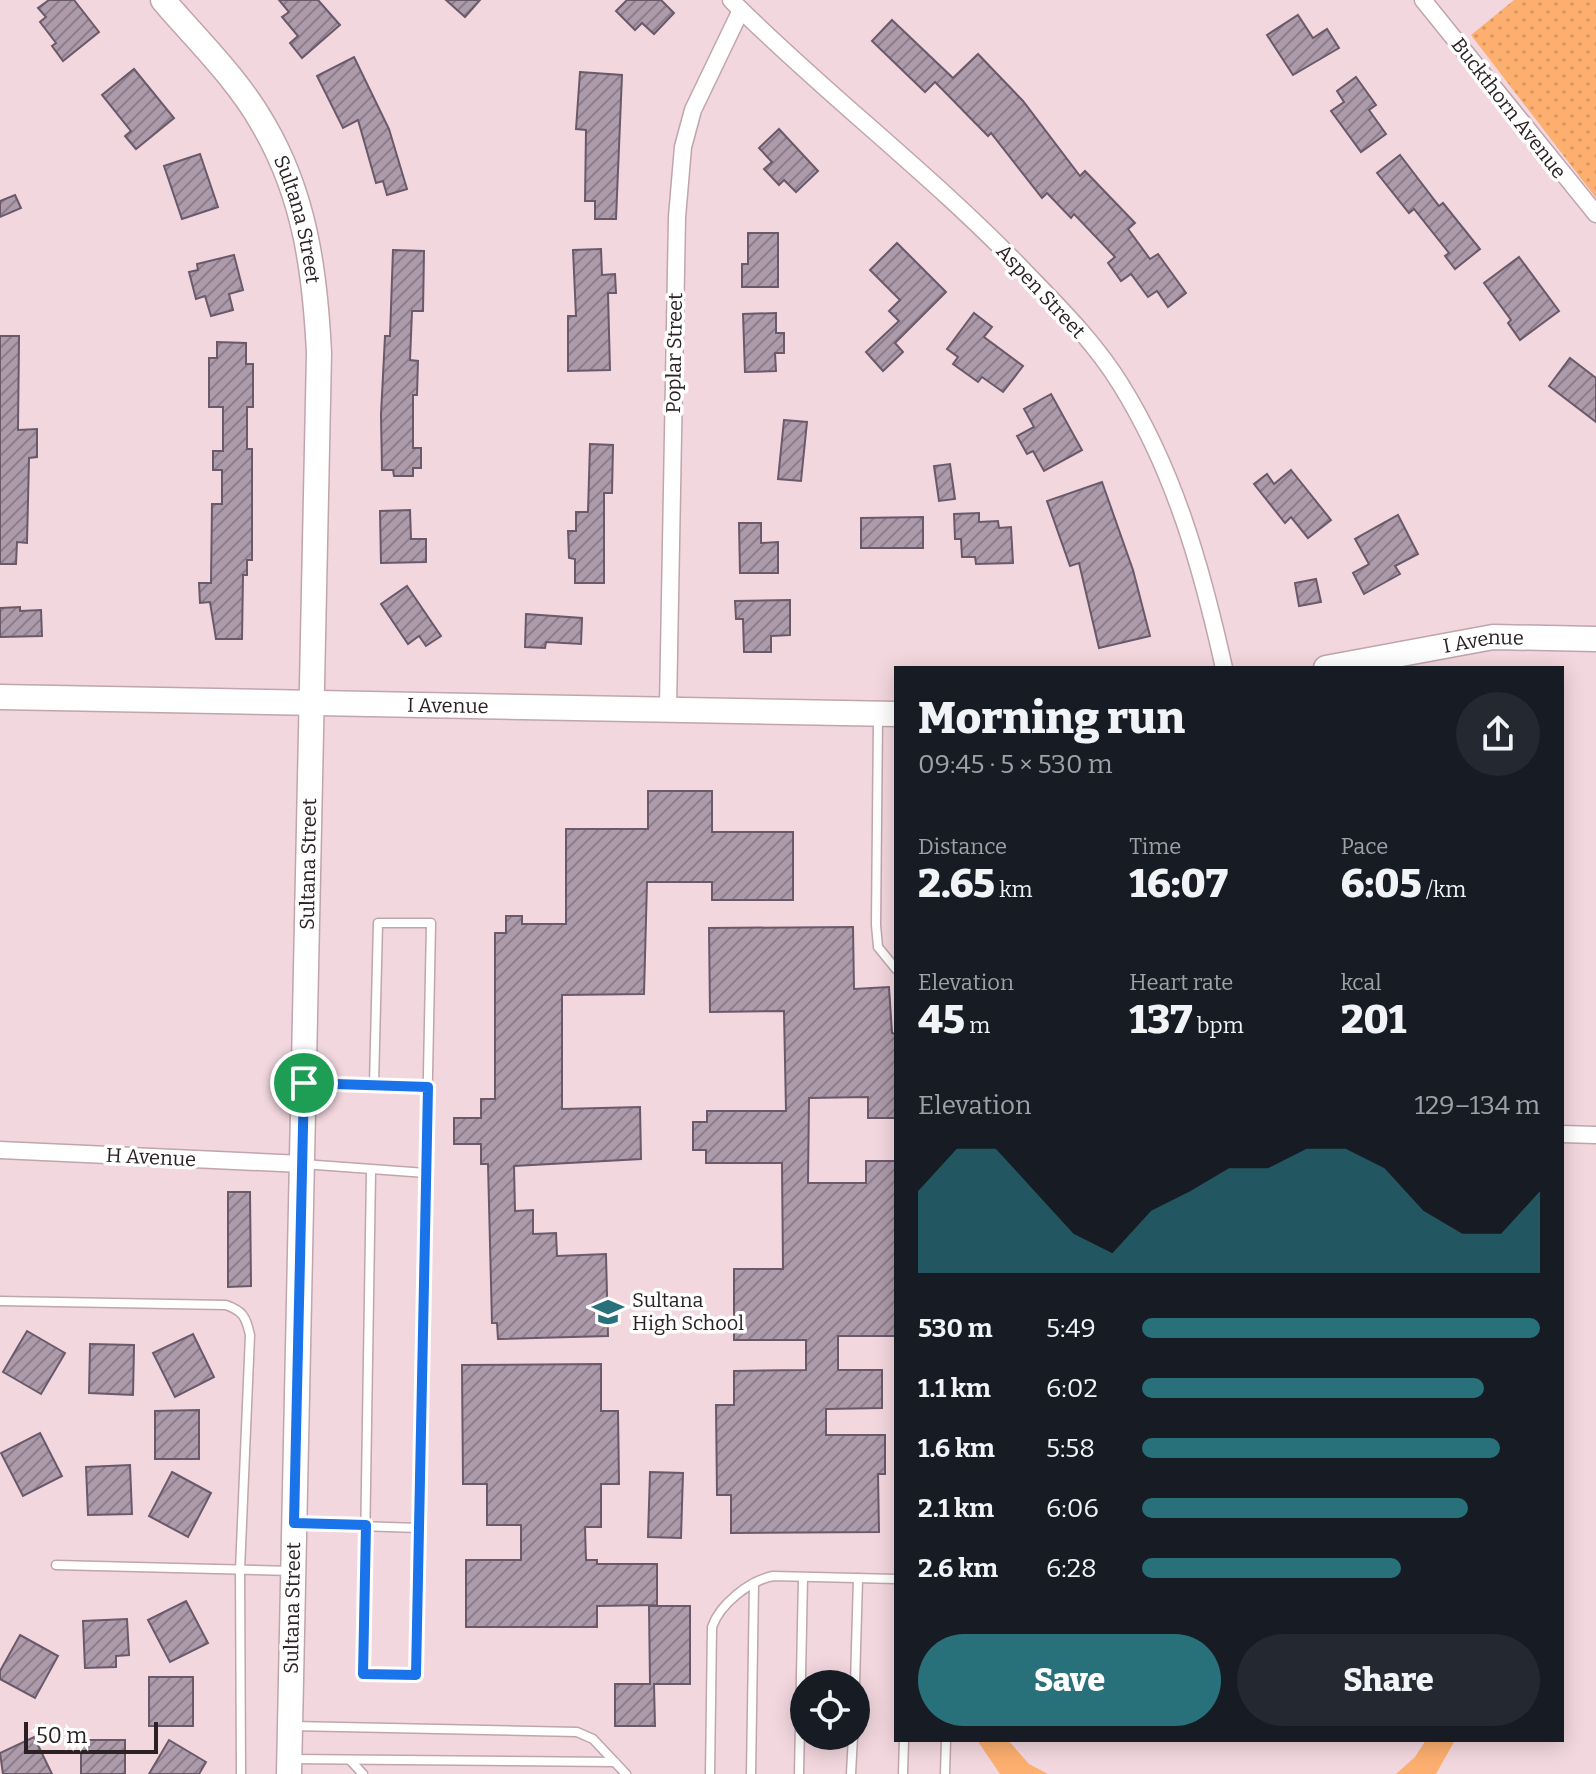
<!DOCTYPE html>
<meta charset="utf-8">
<style>
:root{--surface:#171b24;--page:#242831;--text:#f1f3f6;--muted:#9ea1a6;--accent:#28717b}
body{margin:0;font-family:Bitter,serif;background:var(--page);color:var(--text);height:100vh;display:flex;flex-direction:column;font-size:30px;white-space:nowrap}
*{box-sizing:border-box;margin:0}
p{font-size:26px;color:var(--muted)}
.icon{flex:none;width:44px;height:44px;fill:none;stroke:currentColor;stroke-width:2;stroke-linecap:round;stroke-linejoin:round}
.map{position:relative;flex:1;overflow:hidden}
.drawer{position:absolute;left:894px;top:666px;width:670px;height:1076px;display:flex;flex-direction:column;background:var(--surface);border-radius:0px;box-shadow:0 4px 20px #0003}
.drawer>*{flex:none}
.tools{position:absolute;left:790px;top:1670px;display:grid;gap:16px}
.tools a{display:grid;place-items:center;width:80px;height:80px;border-radius:50%;background:var(--surface);box-shadow:0 4px 20px #0003;font-size:40px}
.scale{position:absolute;left:24px;bottom:20px;width:134px;box-sizing:border-box;padding-left:8px;border:4px solid #2b2124;border-top:0;font-size:22px;line-height:28px;white-space:nowrap;color:#2b2124;-webkit-text-stroke:6px #fff;paint-order:stroke}
.pin{position:absolute;display:grid;place-items:center;width:68px;height:68px;color:#fff;margin:-34px;border:4px solid #fff;border-radius:50%;box-shadow:0 2px 8px #0007}
.round{display:grid;place-items:center;flex:none;width:84px;height:84px;border-radius:42px;background:var(--page)}
.summary{display:flex;align-items:center;justify-content:space-between;height:136px;padding:0 24px}
h1{font-size:44px;font-weight:800;line-height:60px}
.figures{display:grid;grid-template-columns:repeat(3,1fr);gap:12px;height:136px;padding:8px 24px}
.figures div{display:grid;align-content:center}
.figures b{font-size:40px;font-weight:800}
.figures small{font-size:22px;font-weight:400}
.figures p{font-size:22px}
.chart{height:224px;padding:16px 24px}
.chart p{display:flex;justify-content:space-between}
.chart svg{width:100%;height:144px;margin-top:8px;fill:var(--accent);opacity:.7}
.button{display:flex;gap:16px;margin-top:auto;padding:16px 24px}
.button a{flex:1;height:92px;border-radius:48px;background:var(--accent);color:#fff;font-size:32px;font-weight:800;line-height:92px;text-align:center}
.button a+a{background:var(--page);color:var(--text)}
ul{padding:0 24px;list-style:none;font-size:26px}
li{display:grid;grid-template-columns:128px 96px 1fr;align-items:center;height:60px}
li i{height:20px;border-radius:10px;background:var(--accent)}
.map>svg:first-child{display:block}
</style>
<div class="map">
<svg width="1596" height="1774" viewBox="0 0 1596 1774">
<defs>
<pattern id="green-dots" width="8" height="8" patternUnits="userSpaceOnUse" patternTransform="scale(2)"><rect width="8" height="8" fill="#fcaf6f"/><path d="M2 2h.1M6 6h.1" fill="none" stroke="#d89660" stroke-width="1.8" stroke-linecap="round"/></pattern>
<pattern id="building-hatch" width="6" height="6" patternUnits="userSpaceOnUse" patternTransform="scale(2)"><rect width="6" height="6" fill="#ad9aab"/><path d="M-1 1l2-2M0 6l6-6M5 7l2-2" fill="none" stroke="#8d7d8b"/></pattern>
</defs>
<rect width="100%" height="100%" fill="#f3d7df"/>
<polygon fill="url(#green-dots)" points="1514,0 1596,0 1596,198 1471,35"/>
<g fill="#fcaf6f">
<polygon points="977,1740 1008,1740 1029,1764 1048,1774 1000,1774"/>
<polygon points="1426,1740 1455,1740 1436,1774 1396,1774 1415,1757"/>
</g>
<g fill="url(#building-hatch)" stroke="#6a5969" stroke-width="2">
<polygon points="49,0 74,0 99,32 63,61 52,46 56,43 40,22 46,17 38,8"/>
<polygon points="279,0 318,0 340,25 302,58 290,43 298,36 282,17 289,12"/>
<polygon points="446,0 480,0 465,17"/>
<polygon points="627,0 661,0 674,13 654,34 642,23 635,30 616,11"/>
<polygon points="1298,15 1313,38 1327,29 1339,48 1293,75 1267,35"/>
<polygon points="892,20 953,78 978,54 1023,101 1080,176 1085,171 1135,223 1128,229 1150,259 1158,254 1186,293 1168,307 1157,291 1148,297 1131,274 1121,281 1108,263 1115,257 1074,214 1071,218 1047,193 1042,198 991,133 988,136 935,82 925,92 872,41"/>
<polygon points="354,57 389,129 407,189 387,195 383,181 376,183 358,120 343,128 317,76"/>
<polygon points="134,69 174,118 136,149 125,136 131,131 102,95"/>
<polygon points="580,72 622,75 616,219 595,219 595,201 585,201 586,130 576,129"/>
<polygon points="1356,77 1376,105 1369,110 1386,134 1361,152 1331,111 1344,102 1337,91"/>
<polygon points="779,129 818,171 796,192 784,180 779,185 764,169 772,162 759,148"/>
<polygon points="200,154 218,207 182,219 164,166"/>
<polygon points="1400,155 1439,206 1443,203 1480,249 1455,269 1445,256 1449,253 1414,209 1409,213 1377,173"/>
<polygon points="15,195 21,208 0,217 0,201"/>
<polygon points="748,233 778,233 778,287 742,287 742,264 748,264"/>
<polygon points="897,243 946,292 895,343 903,352 883,371 866,352 899,321 889,311 900,300 870,270"/>
<polygon points="601,249 602,275 615,274 616,293 608,293 610,370 568,371 568,316 576,316 573,250"/>
<polygon points="393,250 424,251 423,311 412,311 410,360 418,361 417,395 413,395 413,448 421,448 421,468 413,468 413,476 394,476 393,470 382,470 381,415 385,336 390,336"/>
<polygon points="234,255 243,290 229,294 233,310 211,316 205,296 196,299 189,272 198,270 197,264"/>
<polygon points="1519,257 1559,311 1520,340 1508,323 1511,320 1484,283"/>
<polygon points="776,313 776,333 784,333 784,353 775,353 776,371 745,372 743,314"/>
<polygon points="974,313 992,327 984,337 1023,366 1003,392 982,377 978,382 953,364 958,357 947,349"/>
<polygon points="0,336 19,336 18,430 37,429 37,457 29,458 27,543 17,542 16,564 0,564"/>
<polygon points="217,342 246,343 246,364 253,364 253,407 247,407 247,449 252,449 252,560 247,560 247,575 243,575 242,639 216,639 210,602 200,603 199,583 211,583 212,504 222,504 222,470 213,470 213,451 223,451 223,407 209,407 209,358 217,358"/>
<polygon points="1570,358 1596,378 1596,422 1549,386"/>
<polygon points="1051,394 1082,450 1044,471 1033,451 1027,454 1017,436 1034,427 1024,409"/>
<polygon points="784,420 807,422 801,481 778,479"/>
<polygon points="590,444 613,445 612,493 604,493 604,583 575,583 575,559 569,558 568,531 576,531 576,512 588,512"/>
<polygon points="950,464 955,499 939,501 934,466"/>
<polygon points="1291,470 1331,520 1308,538 1291,517 1285,523 1254,484 1267,474 1274,484"/>
<polygon points="1102,482 1133,570 1150,636 1099,648 1079,563 1070,566 1047,501"/>
<polygon points="410,510 411,539 426,539 426,562 381,563 380,511"/>
<polygon points="979,513 979,522 998,521 999,528 1011,527 1013,563 976,564 975,557 962,557 961,539 955,539 954,514"/>
<polygon points="1398,515 1418,554 1395,566 1400,574 1364,594 1353,573 1369,564 1355,539"/>
<polygon points="923,517 923,548 861,548 861,518"/>
<polygon points="739,523 761,523 761,543 778,542 778,573 740,573"/>
<polygon points="1316,579 1321,602 1299,606 1295,583"/>
<polygon points="407,586 441,636 426,646 419,636 408,644 381,604"/>
<polygon points="790,600 790,635 771,636 771,652 744,652 743,619 736,619 735,601"/>
<polygon points="20,607 20,611 41,610 42,636 0,637 0,608"/>
<polygon points="526,614 582,618 581,644 546,642 545,648 525,647"/>
<polygon points="648,791 712,791 712,832 793,832 793,900 712,900 712,882 647,882 644,994 562,995 562,1109 640,1107 641,1159 514,1166 515,1211 533,1210 533,1234 556,1233 557,1256 606,1254 608,1336 498,1339 497,1323 492,1323 488,1164 481,1164 481,1144 454,1144 454,1118 481,1118 481,1099 495,1099 495,933 506,933 506,916 522,916 522,924 566,924 566,829 648,829"/>
<polygon points="853,927 854,989 889,987 892,1033 896,1034 896,1118 868,1118 868,1097 809,1098 808,1183 866,1183 866,1161 896,1161 896,1336 838,1336 838,1370 882,1370 882,1408 826,1409 826,1435 885,1435 885,1474 878,1474 879,1532 731,1533 731,1495 717,1495 716,1405 734,1405 734,1371 806,1370 806,1340 734,1340 734,1269 783,1269 782,1163 706,1163 706,1150 693,1150 693,1122 707,1122 707,1111 786,1111 784,1011 710,1012 709,928"/>
<polygon points="228,1192 250,1192 251,1286 228,1287"/>
<polygon points="27,1331 65,1353 41,1394 3,1372"/>
<polygon points="193,1334 214,1377 175,1397 153,1353"/>
<polygon points="90,1344 134,1345 133,1395 89,1393"/>
<polygon points="601,1364 601,1411 618,1411 619,1484 601,1484 601,1527 585,1527 586,1560 597,1560 597,1564 657,1564 657,1605 597,1606 597,1627 466,1627 466,1560 521,1560 521,1525 487,1525 487,1484 463,1484 462,1365"/>
<polygon points="199,1410 199,1459 155,1459 155,1411"/>
<polygon points="40,1433 62,1476 23,1496 1,1453"/>
<polygon points="130,1465 132,1514 88,1515 86,1467"/>
<polygon points="172,1472 211,1493 188,1537 149,1516"/>
<polygon points="650,1472 683,1473 681,1538 648,1537"/>
<polygon points="186,1601 208,1643 170,1662 148,1620"/>
<polygon points="649,1606 690,1606 690,1684 654,1684 655,1726 615,1726 615,1684 650,1684"/>
<polygon points="127,1619 129,1655 116,1656 116,1667 85,1668 83,1621"/>
<polygon points="20,1635 58,1656 35,1698 0,1679 0,1671"/>
<rect x="149" y="1677" width="44" height="49"/>
<polygon points="34,1737 52,1774 3,1774 0,1753"/>
<rect x="81" y="1740" width="44" height="34"/>
<polygon points="169,1740 206,1762 199,1774 149,1774"/>
</g>
<g fill="none" stroke-linecap="round" stroke-linejoin="round">
<defs>
<g id="lane">
<polyline points="878,718 876,925 878,947 896,969"/>
<polyline points="304,1083 428,1087"/>
<polyline points="303,1164 426,1173"/>
<polyline points="371,1171 363,1674 416,1675 431,923 378,923 374,1085"/>
<path d="M0,1301L226,1305C243,1311 246,1317 250,1335L240,1570L241,1774"/>
<polyline points="299,1524 419,1528"/>
<polyline points="56,1565 292,1571"/>
<polyline points="855,1684 858,1578"/>
<polyline points="292,1726 577,1732 593,1739 626,1774"/>
<polyline points="291,1759 615,1762"/>
<polyline points="350,1760 363,1774"/>
<path d="M710,1774L712,1627C720,1604 749,1581 773,1576L896,1579"/>
<polyline points="751,1774 754,1583"/>
<polyline points="799,1774 803,1577"/>
<polyline points="851,1774 853,1736"/>
<polyline points="903,1774 904,1740"/>
<polyline points="945,1774 946,1740"/>
</g>
<g id="street">
<path d="M731,0C826,95 935,177 1028,275C1061,309 1096,344 1121,385C1175,472 1202,569 1224,668"/>
<polyline points="1423,0 1596,214"/>
<polyline points="668,708 677,217 683,147 693,110 741,10"/>
<polyline points="1562,1134 1596,1135"/>
<polyline points="0,1150 302,1164"/>
</g>
<g id="secondary">
<path id="s1" d="M163,0C197,40 237,78 263,124C305,195 315,272 319,353L289,1774"/>
<path id="s2" d="M1326,668L1493,637L1596,639"/>
<path id="s3" d="M0,697L896,714"/>
</g>
</defs>
<use href="#lane" stroke="#c0a5ac" stroke-width="11"/>
<use href="#street" stroke="#c0a5ac" stroke-width="19"/>
<use href="#secondary" stroke="#c0a5ac" stroke-width="27"/>
<use href="#lane" stroke="#fff" stroke-width="8"/>
<use href="#street" stroke="#fff" stroke-width="16"/>
<use href="#secondary" stroke="#fff" stroke-width="24"/>
</g>
<g fill="none" stroke-linecap="round" stroke-linejoin="round">
<defs>
<polygon id="route" points="304,1083 428,1087 416,1675 363,1674 366,1525 294,1523"/>
</defs>
<use href="#route" stroke="#fff" stroke-width="16"/>
<use href="#route" stroke="#1a73e8" stroke-width="10"/>
</g>
<defs>
<symbol id="school-bare" viewBox="-9 -9 18 18"><path d="M0-5L7-2L0 1L-7-2ZM-4 1L0 2.5L4 1V4Q0 6-4 4Z" fill="#28717b" stroke="#fff" stroke-width="2.5" paint-order="stroke"/></symbol>
</defs>
<g fill-rule="evenodd">
<use href="#school-bare" x="586" y="1290" width="44" height="44"/>
</g>
<g text-anchor="middle" stroke-width="7" stroke-linejoin="round" paint-order="stroke">
<g font-size="20" fill="#2b2124" stroke="#fff">
<text transform="translate(1509 108) rotate(52)" y="7">Buckthorn Avenue</text>
<text dy="7" stroke="none"><textPath href="#s1" startOffset="262">Sultana Street</textPath></text>
<text transform="translate(1041 291) rotate(47)" y="7">Aspen Street</text>
<text transform="translate(674 353) rotate(-89)" y="7">Poplar Street</text>
<text dy="7" stroke="none"><textPath href="#s2" startOffset="160">I Avenue</textPath></text>
<text dy="7" stroke="none"><textPath href="#s3" startOffset="448">I Avenue</textPath></text>
<text transform="translate(308 864) rotate(-89)" y="7">Sultana Street</text>
<text transform="translate(151 1157) rotate(3)" y="7">H Avenue</text>
<text transform="translate(292 1608) rotate(-89)" y="7">Sultana Street</text>
</g>
<g font-size="20" fill="#2b2124" stroke="#fff" text-anchor="start">
<text x="632" y="1307">Sultana<tspan x="632" dy="23">High School</tspan></text>
</g>
</g>
</svg>
<div class="tools">
<a><svg class="icon" aria-label="locate" viewBox="0 0 24 24"><circle cx="12" cy="12" r="6"/><path d="M12 2v4M12 18v4M2 12h4M18 12h4"/></svg></a>
</div>
<div class="scale">50 m</div>
<div class="pin" style="left:304px;top:1083px;background:#1e9e55"><svg class="icon" aria-label="arrive" viewBox="0 0 24 24"><path d="M6 21V4h12l-3 4 3 4H6"/></svg></div>
<section class="drawer">
<div class="summary"><div><h1>Morning run</h1><p>09:45 · 5 × 530 m</p></div><a class="round"><svg class="icon" aria-label="share" viewBox="0 0 24 24"><path d="M12 15V3M7 8l5-5 5 5M5 13v7h14v-7"/></svg></a></div>
<div class="figures">
<div><p>Distance</p><b>2.65<small> km</small></b></div>
<div><p>Time</p><b>16:07</b></div>
<div><p>Pace</p><b>6:05<small> /km</small></b></div>
</div>
<div class="figures">
<div><p>Elevation</p><b>45<small> m</small></b></div>
<div><p>Heart rate</p><b>137<small> bpm</small></b></div>
<div><p>kcal</p><b>201</b></div>
</div>
<div class="chart"><p><span>Elevation</span>129–134 m</p>
<svg viewBox="0 0 160 44" preserveAspectRatio="none"><path d="M0 44V19L10 6L20 6L30 19L40 32L50 38L60 25L70 19L80 12L90 12L100 6L110 6L120 12L130 25L140 32L150 32L160 19V44z"/></svg>
</div>
<ul>
<li><b>530 m</b>5:49<i style="width:100%"></i></li>
<li><b>1.1 km</b>6:02<i style="width:86%"></i></li>
<li><b>1.6 km</b>5:58<i style="width:90%"></i></li>
<li><b>2.1 km</b>6:06<i style="width:82%"></i></li>
<li><b>2.6 km</b>6:28<i style="width:65%"></i></li>
</ul>
<div class="button"><a>Save</a><a>Share</a></div>
</section>
</div>
